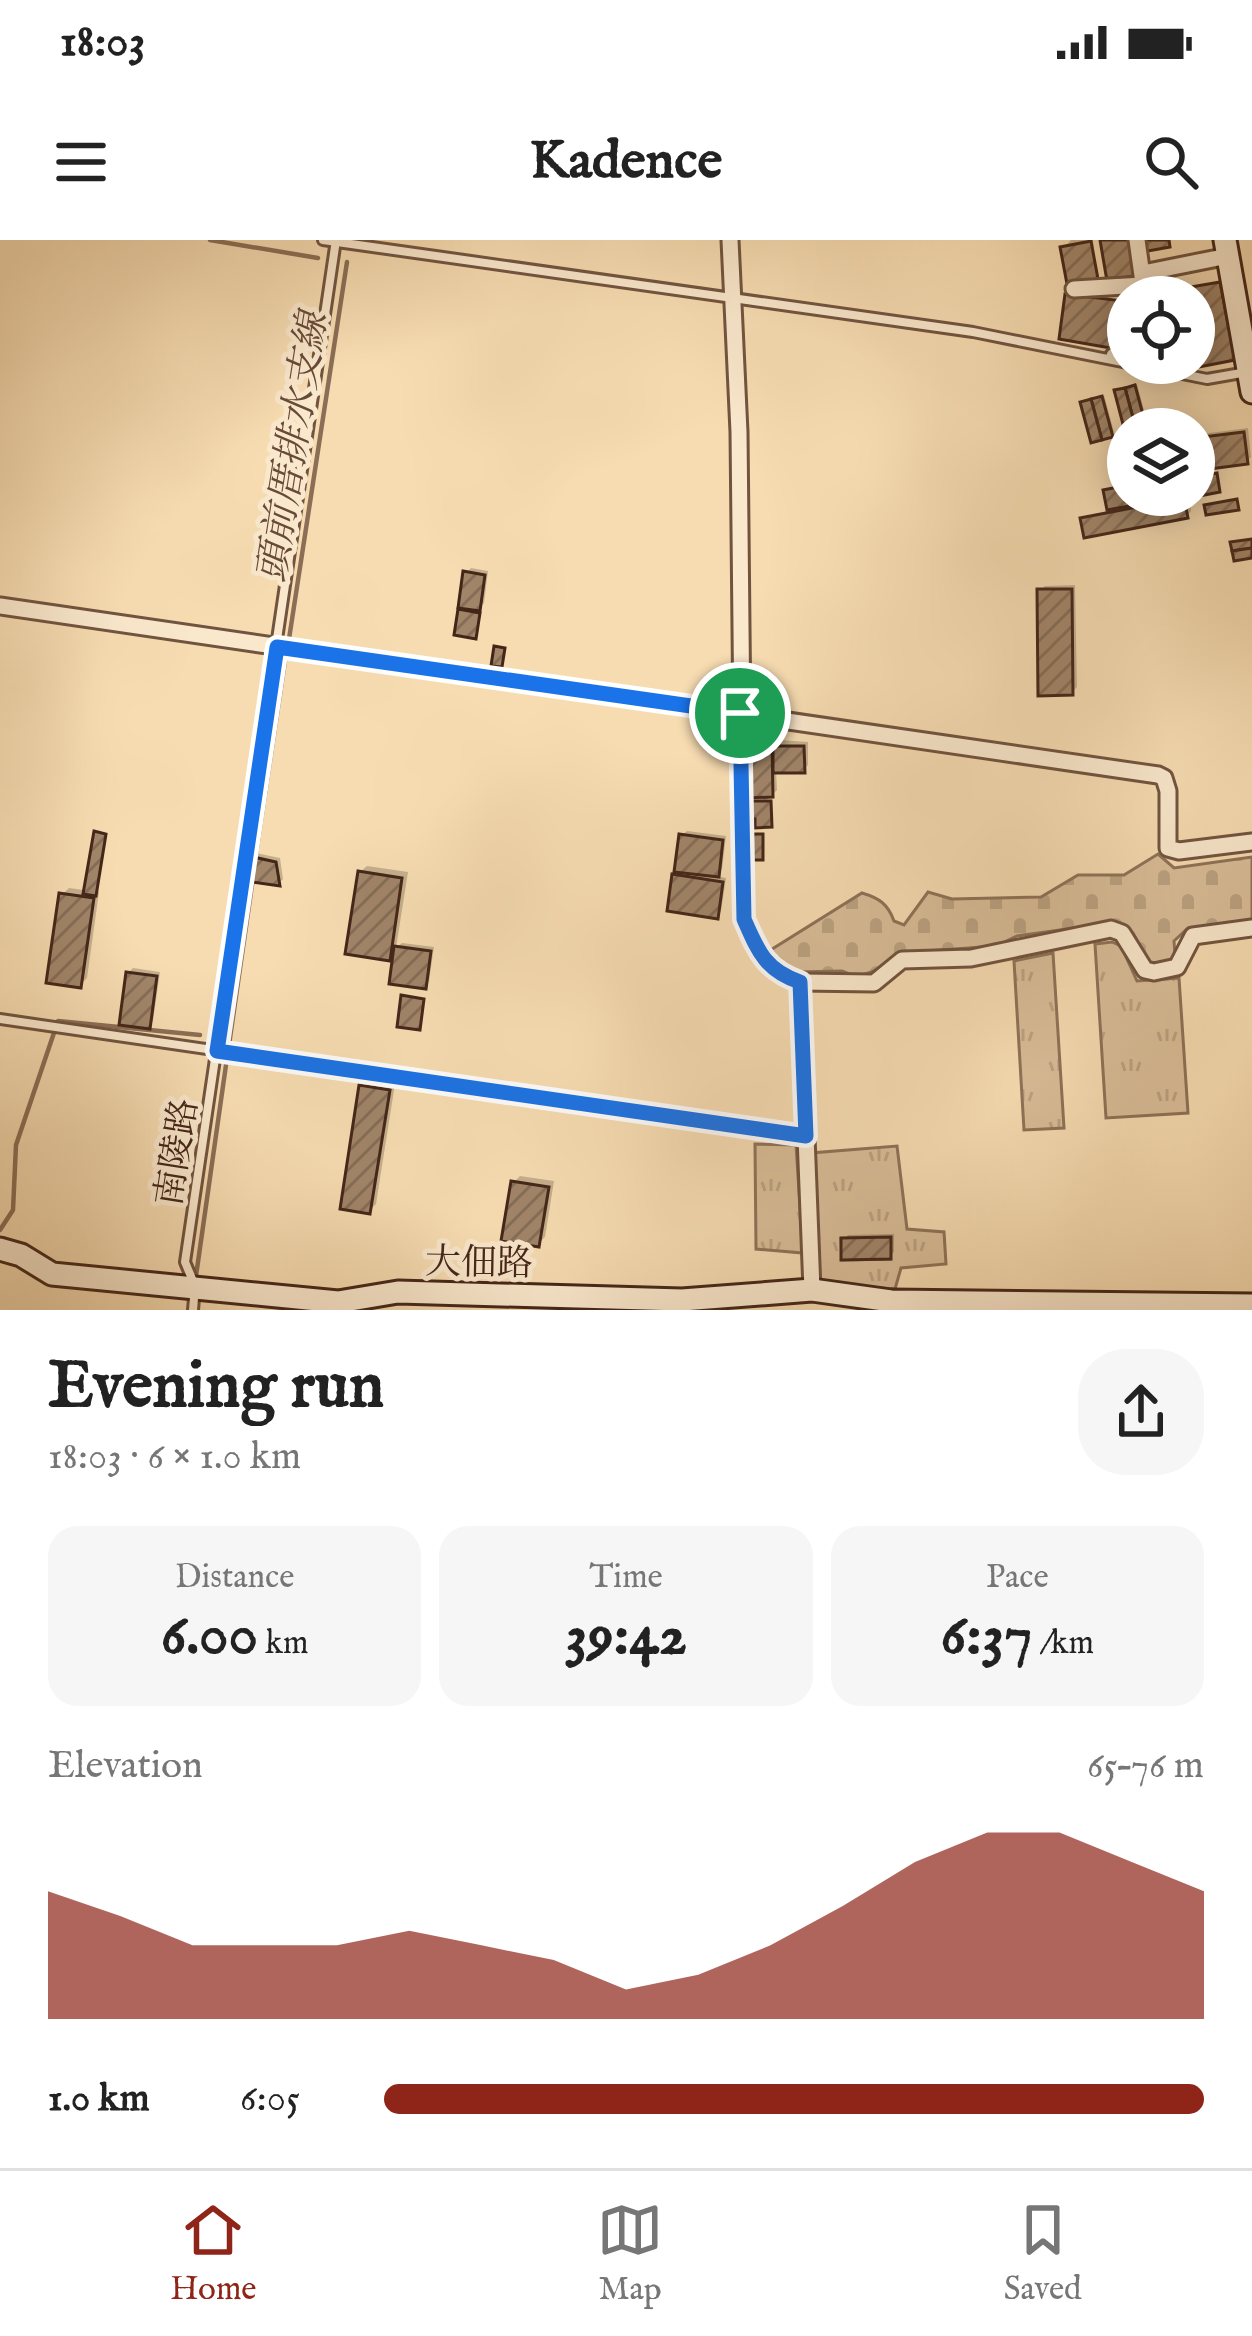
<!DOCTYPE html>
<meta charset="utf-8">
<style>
:root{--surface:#fff;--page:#f6f6f6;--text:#222;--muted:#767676;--line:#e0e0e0;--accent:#8f2418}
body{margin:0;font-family:"IM FELL English","Noto Serif TC",serif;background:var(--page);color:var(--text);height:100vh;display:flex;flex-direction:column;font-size:45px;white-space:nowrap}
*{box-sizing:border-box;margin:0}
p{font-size:39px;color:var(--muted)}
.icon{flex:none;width:66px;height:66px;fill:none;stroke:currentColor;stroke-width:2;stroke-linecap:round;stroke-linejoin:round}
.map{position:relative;height:1070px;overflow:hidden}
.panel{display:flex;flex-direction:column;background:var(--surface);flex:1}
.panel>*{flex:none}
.fabs{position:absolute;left:1107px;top:36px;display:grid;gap:24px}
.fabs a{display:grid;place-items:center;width:108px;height:108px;border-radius:50%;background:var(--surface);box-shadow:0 6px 30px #0003;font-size:60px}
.pin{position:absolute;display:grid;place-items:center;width:102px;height:102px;color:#fff;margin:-51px;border:6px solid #fff;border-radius:50%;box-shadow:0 3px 12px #0007}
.round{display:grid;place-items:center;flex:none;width:126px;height:126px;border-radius:48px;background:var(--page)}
.headline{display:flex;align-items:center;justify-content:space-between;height:204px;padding:0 48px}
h1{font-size:66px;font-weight:700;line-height:90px}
.figures{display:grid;grid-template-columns:repeat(3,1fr);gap:18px;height:204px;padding:12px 48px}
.figures div{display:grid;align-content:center;border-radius:30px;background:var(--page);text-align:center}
.figures b{font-size:60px;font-weight:700}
.figures small{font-size:33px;font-weight:400}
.figures p{font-size:33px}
.chart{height:336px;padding:24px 48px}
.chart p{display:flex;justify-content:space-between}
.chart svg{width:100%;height:216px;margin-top:12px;fill:var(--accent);opacity:.7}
ul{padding:0 48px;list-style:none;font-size:39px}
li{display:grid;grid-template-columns:192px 144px 1fr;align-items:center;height:90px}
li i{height:30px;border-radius:15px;background:var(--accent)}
.status{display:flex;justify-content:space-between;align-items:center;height:84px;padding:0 60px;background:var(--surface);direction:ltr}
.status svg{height:33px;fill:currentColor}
header{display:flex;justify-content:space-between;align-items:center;height:156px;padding:0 48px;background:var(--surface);font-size:54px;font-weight:700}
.menu{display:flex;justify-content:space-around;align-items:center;height:168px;border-top:3px solid var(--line);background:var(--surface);font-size:33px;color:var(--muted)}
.menu a{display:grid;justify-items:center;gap:6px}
.menu .on{color:var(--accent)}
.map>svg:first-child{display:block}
</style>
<div class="status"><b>18:03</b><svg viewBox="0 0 49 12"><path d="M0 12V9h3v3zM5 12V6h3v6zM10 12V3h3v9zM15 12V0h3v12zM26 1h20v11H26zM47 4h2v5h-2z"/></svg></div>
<header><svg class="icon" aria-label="menu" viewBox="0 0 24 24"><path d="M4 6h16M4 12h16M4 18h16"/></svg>Kadence<svg class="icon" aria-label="search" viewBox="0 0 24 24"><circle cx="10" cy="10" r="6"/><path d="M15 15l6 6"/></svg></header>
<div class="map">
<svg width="1252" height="1070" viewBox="0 0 1252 1070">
<defs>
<pattern id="grass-tufts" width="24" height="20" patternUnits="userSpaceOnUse" patternTransform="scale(3)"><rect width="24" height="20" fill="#d9bd98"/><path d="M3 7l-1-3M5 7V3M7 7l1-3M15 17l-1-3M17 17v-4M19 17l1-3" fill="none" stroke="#bba282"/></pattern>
<pattern id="cemetery-stones" width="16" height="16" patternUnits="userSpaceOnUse" patternTransform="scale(3)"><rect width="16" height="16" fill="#d9bd98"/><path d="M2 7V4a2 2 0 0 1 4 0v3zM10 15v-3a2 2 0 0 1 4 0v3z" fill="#bba282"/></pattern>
<pattern id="building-hatch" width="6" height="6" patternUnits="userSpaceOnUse" patternTransform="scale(3)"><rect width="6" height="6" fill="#a18569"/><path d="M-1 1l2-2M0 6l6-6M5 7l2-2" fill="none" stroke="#856d56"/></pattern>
</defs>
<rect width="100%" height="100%" fill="#f7dcb2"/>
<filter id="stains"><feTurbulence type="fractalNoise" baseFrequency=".00167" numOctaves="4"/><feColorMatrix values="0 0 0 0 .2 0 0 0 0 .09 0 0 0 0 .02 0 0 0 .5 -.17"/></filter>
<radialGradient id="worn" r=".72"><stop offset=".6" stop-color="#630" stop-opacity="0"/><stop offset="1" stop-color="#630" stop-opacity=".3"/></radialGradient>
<g fill="url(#grass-tufts)" stroke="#8e7258" stroke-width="3" fill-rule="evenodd">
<polygon points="1112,702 1121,706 1137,741 1179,738 1188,873 1106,878 1095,704"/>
<polygon points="1053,713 1064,888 1024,890 1014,721"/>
<polygon points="755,904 796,905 803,1013 756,1009"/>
<path d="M897,906L907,989L944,992L946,1024L901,1028L895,1049L817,1044L811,913ZM890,998V1019L842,1020L841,999Z"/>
</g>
<path fill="url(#cemetery-stones)" stroke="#8e7258" stroke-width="3" d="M1158,614L1174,628L1252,617V684L1188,688L1174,701L1175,715L1166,725H1150L1133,693L1117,682L1017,696L996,706L900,713L874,731L857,737L842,731L796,732L778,725L769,711L862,653C879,658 888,664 894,681L904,685L928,652L952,659L1041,657L1078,635H1124Z"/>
<g fill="#0003">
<polygon points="1067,0 1086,0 1084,2 1093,0 1097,36 1064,8 1071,0"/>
<polygon points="1222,41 1236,115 1233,117 1194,82 1194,57 1189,57 1188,49"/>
<polygon points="1071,53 1125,60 1120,107 1068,55"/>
<polygon points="1137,144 1147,181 1145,183 1117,151"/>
<polygon points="1104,155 1114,192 1111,195 1084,163"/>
<polygon points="1248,188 1251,217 1246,221 1194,228 1194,195"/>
<polygon points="1128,243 1128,255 1188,255 1191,271 1187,276 1083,279 1110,270 1106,251"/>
<polygon points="471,328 488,331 484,363 477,371 481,371 475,395 461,371 466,366 466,333"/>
<polygon points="1075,345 1077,447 1072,452 1040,350 1045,346"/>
<polygon points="751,498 808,502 808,525 803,530 776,530 777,550 767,560 772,559 770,584 747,563 755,554 746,502"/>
<polygon points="687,591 726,596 722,629 715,636 726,638 721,671 717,676 675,635 681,629 682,595"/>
<polygon points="256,613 280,618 283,639 279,643 252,617"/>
<polygon points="367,626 408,632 396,708 402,703 434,707 429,741 425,746 397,710 389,718 360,632"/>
<polygon points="69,648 99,652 87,738 80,745 62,655"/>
<polygon points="133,728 160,732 153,781 149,786 128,733"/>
<polygon points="369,840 395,844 376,964 369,971 362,847"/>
<polygon points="520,936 554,941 545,997 538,1004 514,942"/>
<polygon points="894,994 894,1012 890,1016 844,999 848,995"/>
</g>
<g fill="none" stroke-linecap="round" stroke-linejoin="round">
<g stroke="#8b6e56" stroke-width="4.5">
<polyline points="210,0 318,18"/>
<polyline points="289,399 347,22"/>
<polyline points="255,621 285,421"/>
<polyline points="229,805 253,638"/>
<polyline points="0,990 13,970 16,905 58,781 200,795"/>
<polyline points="196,1036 226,825"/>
</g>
</g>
<g fill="url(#building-hatch)" stroke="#442619" stroke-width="3">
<polygon points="1100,0 1132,0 1139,35 1107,41"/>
<polygon points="1139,0 1169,0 1170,7 1142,12"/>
<polygon points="1091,1 1098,39 1067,44 1060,7"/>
<polygon points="1220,42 1235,120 1199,127 1194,98 1194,57 1186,57 1185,48"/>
<polygon points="1178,46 1180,57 1148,57 1147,52"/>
<polygon points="1065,54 1123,61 1122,110 1059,99"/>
<polygon points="1135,145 1146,186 1136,189 1125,148"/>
<polygon points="1125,148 1136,189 1125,192 1114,150"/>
<polygon points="1102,156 1113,197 1102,200 1091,159"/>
<polygon points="1091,159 1102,200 1091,203 1080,162"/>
<polygon points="1244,192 1248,224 1194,231 1194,198"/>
<polygon points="1217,233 1220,252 1189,258 1194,255 1194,237"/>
<polygon points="1128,245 1128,255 1174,258 1107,270 1103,250"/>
<polygon points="1184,258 1188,278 1084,298 1080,278"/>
<polygon points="1237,259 1239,270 1206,275 1204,265"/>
<polygon points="1252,299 1252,308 1232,311 1230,302"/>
<polygon points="1252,308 1252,318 1234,321 1232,311"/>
<polygon points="463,331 485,335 480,371 458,368"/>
<polygon points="1037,349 1072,349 1073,455 1038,456"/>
<polygon points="458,369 480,373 476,399 454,395"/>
<polygon points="494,406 505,408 502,427 491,426"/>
<polygon points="713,491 725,492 723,508 711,506"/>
<polygon points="743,501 772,501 773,557 745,558"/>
<polygon points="773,506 804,506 805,533 773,533"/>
<polygon points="744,561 771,561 772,587 755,588 755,579 745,579"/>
<polygon points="94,591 106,594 96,656 83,654"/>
<polygon points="679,594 723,600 719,637 674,632"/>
<polygon points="744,594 763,594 763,620 745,620"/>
<polygon points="249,616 276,622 280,646 245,641"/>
<polygon points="358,631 402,638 390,721 345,714"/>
<polygon points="672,634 723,642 718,679 667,671"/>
<polygon points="59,653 94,658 81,748 46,743"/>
<polygon points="394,706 431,711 426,749 389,744"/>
<polygon points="126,732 157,736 150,789 119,785"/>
<polygon points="401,755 424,759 420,790 397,787"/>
<polygon points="359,845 390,850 370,974 340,969"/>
<polygon points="511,941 549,947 539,1007 501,1001"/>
<polygon points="891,997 891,1019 841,1020 841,998"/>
</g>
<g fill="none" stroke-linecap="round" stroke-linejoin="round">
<defs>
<g id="lane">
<polyline points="323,0 973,92 1207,139 1247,132"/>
<polyline points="0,779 804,896"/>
<polyline points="193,1070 195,1046 185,1022 336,0"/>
</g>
<g id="street">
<path d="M730,0L739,192L744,679C758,711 765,730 800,742L812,1050"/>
<polyline points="1137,0 1145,57"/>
<polyline points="1143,33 1228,16"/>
<polyline points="1074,49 1143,45"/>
<polyline points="1114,116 1128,118"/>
<polyline points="0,366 1158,535 1164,538 1168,551 1168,608 1179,611 1252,602"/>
<polyline points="800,742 874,743 902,720 971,718 1111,689 1122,693 1145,730 1154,732 1177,727 1193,696 1252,688"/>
</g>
<g id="secondary">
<polyline points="1225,0 1252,152"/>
<polyline points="0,1009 21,1015 52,1034 338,1062 398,1052 682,1060 812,1050 891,1061 1252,1065"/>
</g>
</defs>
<use href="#lane" stroke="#71543f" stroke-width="14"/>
<use href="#street" stroke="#71543f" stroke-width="21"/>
<use href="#secondary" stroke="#442619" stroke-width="27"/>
<use href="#lane" stroke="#fae8cd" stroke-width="8"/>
<use href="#street" stroke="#fae8cd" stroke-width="15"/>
<use href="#secondary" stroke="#fae8cd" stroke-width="21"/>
</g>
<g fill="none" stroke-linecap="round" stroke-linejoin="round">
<defs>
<path id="route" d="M277,407L740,473L744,679C758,711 765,730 800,742L806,896L217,811Z"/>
</defs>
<use href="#route" stroke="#fff" stroke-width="24"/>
<use href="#route" stroke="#1a73e8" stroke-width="15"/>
</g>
<g text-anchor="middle" stroke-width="10" stroke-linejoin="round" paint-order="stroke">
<g font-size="36" fill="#442619" stroke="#fae8cd">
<text transform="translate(175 912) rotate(-81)" y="13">南陵路</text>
<text transform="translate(479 1021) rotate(1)" y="13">大佃路</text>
</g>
<g font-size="39" font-style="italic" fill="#674a37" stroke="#fae8cd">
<text transform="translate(291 207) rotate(-81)" y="14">頭前厝排水支線</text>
</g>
</g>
<rect width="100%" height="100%" filter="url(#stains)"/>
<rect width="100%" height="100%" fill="url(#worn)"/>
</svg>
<div class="fabs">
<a><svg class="icon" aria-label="locate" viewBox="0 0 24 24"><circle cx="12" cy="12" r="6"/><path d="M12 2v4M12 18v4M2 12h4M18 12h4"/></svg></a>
<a><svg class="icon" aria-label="layers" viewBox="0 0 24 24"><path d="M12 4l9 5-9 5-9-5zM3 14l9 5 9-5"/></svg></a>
</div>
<div class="pin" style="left:740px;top:473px;background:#1e9e55"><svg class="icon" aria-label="arrive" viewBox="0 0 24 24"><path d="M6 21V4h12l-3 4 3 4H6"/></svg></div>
</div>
<section class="panel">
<div class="headline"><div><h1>Evening run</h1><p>18:03 · 6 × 1.0 km</p></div><a class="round"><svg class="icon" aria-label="share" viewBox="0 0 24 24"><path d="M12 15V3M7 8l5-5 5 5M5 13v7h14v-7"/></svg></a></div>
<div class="figures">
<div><p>Distance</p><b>6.00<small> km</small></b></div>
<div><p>Time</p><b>39:42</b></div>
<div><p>Pace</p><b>6:37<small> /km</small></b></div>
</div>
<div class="chart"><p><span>Elevation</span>65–76 m</p>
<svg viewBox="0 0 160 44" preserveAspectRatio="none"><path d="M0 44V18L10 23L20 29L30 29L40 29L50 26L60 29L70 32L80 38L90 35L100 29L110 21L120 12L130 6L140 6L150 12L160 18V44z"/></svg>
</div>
<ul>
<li><b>1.0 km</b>6:05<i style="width:100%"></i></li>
</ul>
</section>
<nav class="menu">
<a class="on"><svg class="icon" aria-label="home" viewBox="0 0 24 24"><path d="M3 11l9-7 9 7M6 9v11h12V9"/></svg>Home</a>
<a><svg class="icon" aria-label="map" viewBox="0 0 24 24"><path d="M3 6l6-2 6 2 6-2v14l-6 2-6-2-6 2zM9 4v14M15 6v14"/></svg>Map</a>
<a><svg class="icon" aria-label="saved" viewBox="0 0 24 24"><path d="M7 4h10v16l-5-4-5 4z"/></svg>Saved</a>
</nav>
